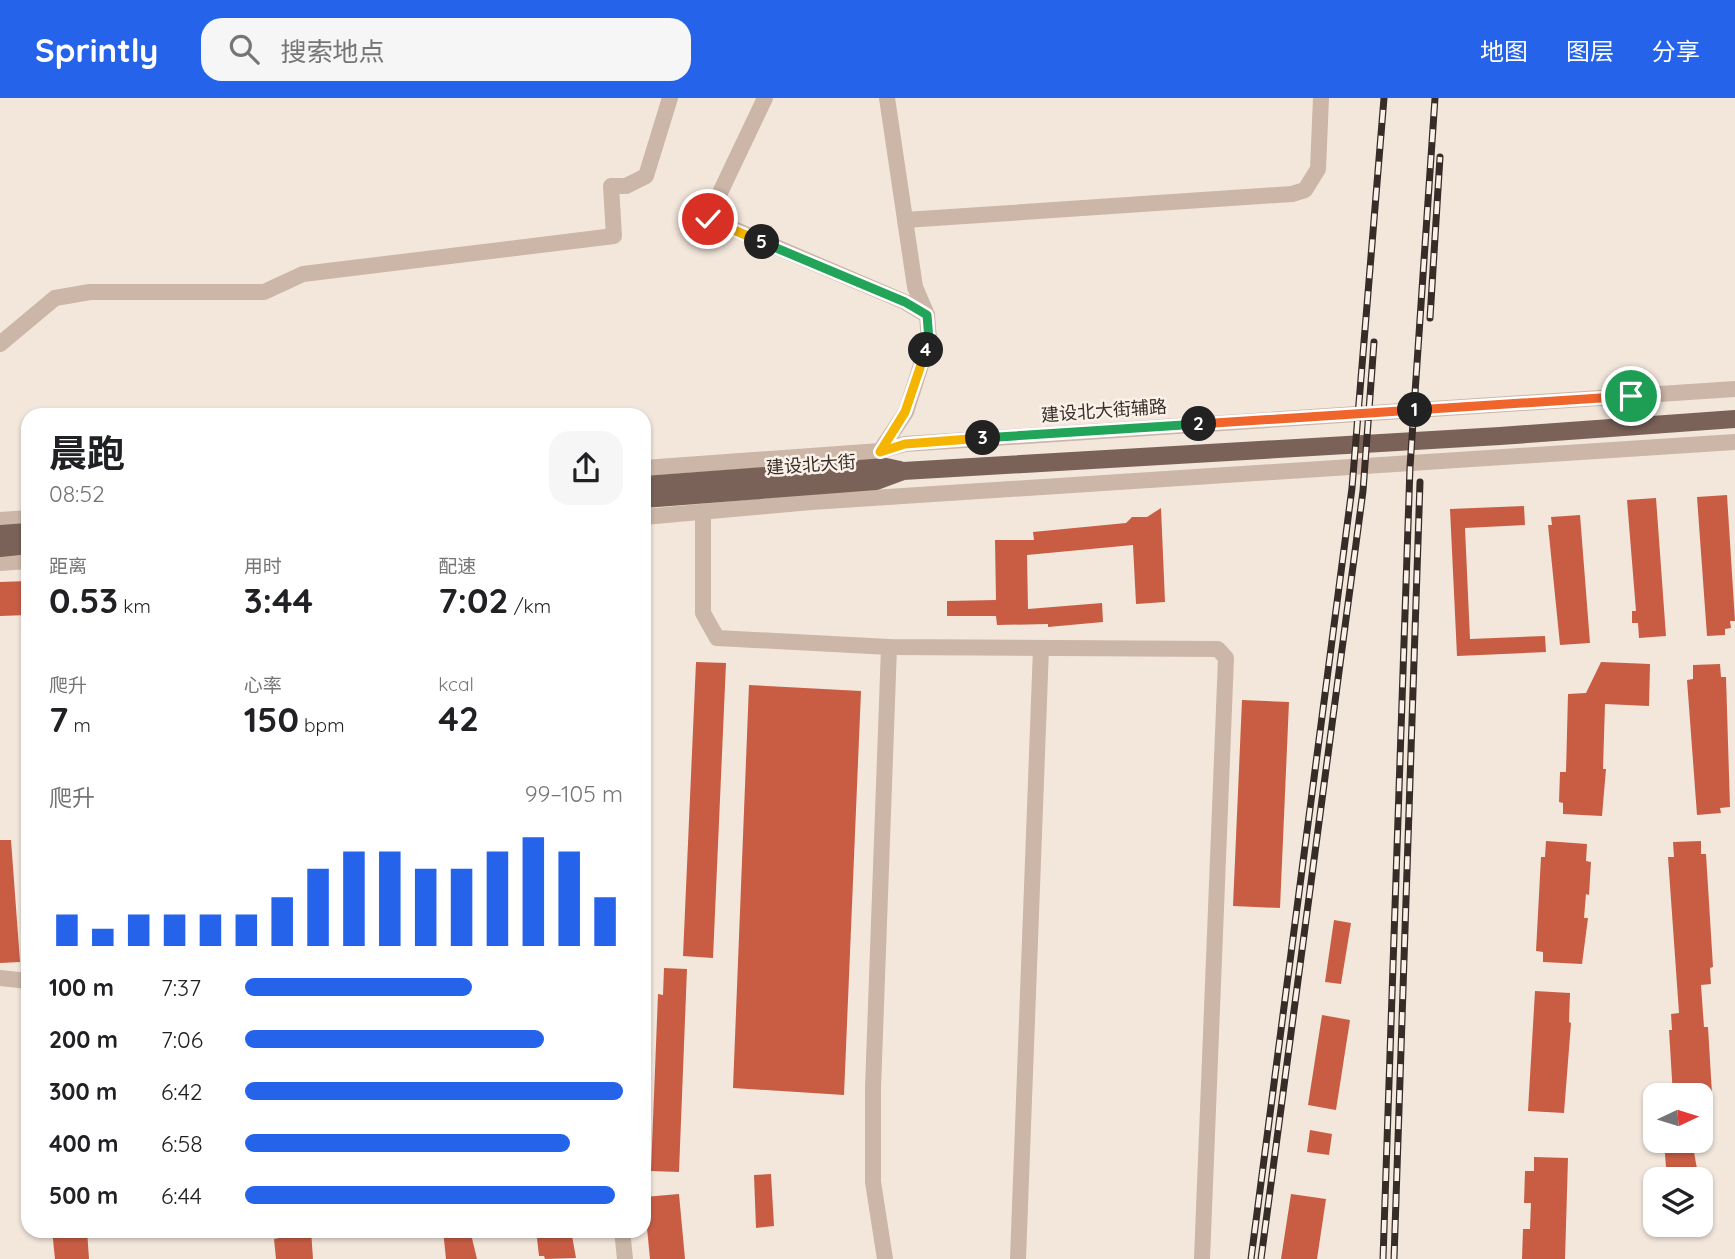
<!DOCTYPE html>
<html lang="zh">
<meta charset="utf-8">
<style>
:root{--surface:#fff;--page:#f6f6f6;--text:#202124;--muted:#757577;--accent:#2563eb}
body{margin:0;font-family:Quicksand,"Noto Sans SC",sans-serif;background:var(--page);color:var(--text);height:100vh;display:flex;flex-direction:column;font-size:26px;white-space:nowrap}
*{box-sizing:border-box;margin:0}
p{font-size:23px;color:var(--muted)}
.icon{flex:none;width:38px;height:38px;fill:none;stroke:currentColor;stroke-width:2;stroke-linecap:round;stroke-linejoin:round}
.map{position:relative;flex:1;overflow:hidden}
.side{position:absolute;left:21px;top:310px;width:630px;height:830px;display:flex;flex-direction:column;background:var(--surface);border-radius:21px;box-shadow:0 2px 5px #0004}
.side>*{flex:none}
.needle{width:46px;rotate:86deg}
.tools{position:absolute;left:1643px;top:985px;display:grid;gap:14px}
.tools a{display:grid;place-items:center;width:70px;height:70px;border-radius:14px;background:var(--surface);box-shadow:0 2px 5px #0004;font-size:35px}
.pin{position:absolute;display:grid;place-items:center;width:60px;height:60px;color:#fff;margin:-30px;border:4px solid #fff;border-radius:50%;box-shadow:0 2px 7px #0007}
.km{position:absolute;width:35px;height:35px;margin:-18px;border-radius:50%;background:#222;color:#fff;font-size:19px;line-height:35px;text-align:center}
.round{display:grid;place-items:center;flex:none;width:74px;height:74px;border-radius:21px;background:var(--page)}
.overview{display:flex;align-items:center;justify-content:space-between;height:119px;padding:0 28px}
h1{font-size:38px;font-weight:700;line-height:52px}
.stats{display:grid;grid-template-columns:repeat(3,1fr);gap:10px;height:119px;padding:7px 28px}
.stats div{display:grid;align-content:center}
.stats b{font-size:35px;font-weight:700}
.stats small{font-size:19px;font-weight:400}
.stats p{font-size:19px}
.chart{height:196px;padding:14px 28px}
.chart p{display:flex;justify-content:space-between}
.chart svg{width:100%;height:126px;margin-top:7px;stroke:var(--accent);stroke-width:6}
ul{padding:0 28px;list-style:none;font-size:23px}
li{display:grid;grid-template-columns:112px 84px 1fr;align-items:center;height:52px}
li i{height:18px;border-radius:9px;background:var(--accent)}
header{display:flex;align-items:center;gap:42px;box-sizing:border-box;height:98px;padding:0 35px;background:var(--accent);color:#fff}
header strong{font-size:33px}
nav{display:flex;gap:38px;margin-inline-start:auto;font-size:24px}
.search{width:490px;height:63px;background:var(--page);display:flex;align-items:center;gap:18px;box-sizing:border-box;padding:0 24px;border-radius:21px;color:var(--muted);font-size:26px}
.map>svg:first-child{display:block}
</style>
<header>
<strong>Sprintly</strong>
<div class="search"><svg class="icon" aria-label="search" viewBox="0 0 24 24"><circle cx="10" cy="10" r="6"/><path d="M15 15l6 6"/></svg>搜索地点</div>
<nav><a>地图</a><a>图层</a><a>分享</a></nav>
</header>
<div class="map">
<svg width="1735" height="1161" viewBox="0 0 1735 1161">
<rect width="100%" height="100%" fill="#f3e7dc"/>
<g fill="#c85d44">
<polygon points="1727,397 1735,523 1730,523 1731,530 1725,531 1725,537 1707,538 1697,399"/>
<polygon points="1656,400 1666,538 1639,540 1638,525 1632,525 1632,513 1636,513 1627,402"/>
<polygon points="1524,408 1525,427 1465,430 1470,541 1545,538 1546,554 1457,558 1450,411"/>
<polygon points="1161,410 1165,504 1136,506 1133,447 1027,457 1028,511 1102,505 1103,524 1048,529 1048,526 997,527 996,518 947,518 947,503 996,502 995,442 1034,442 1033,434 1126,425 1132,419 1147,419"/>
<polygon points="1580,417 1590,545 1560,547 1548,427 1552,427 1551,419"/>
<polygon points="28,483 28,517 0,518 0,484"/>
<polygon points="696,564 726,565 713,860 683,858"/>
<polygon points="1601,564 1650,566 1649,608 1605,606 1603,671 1606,671 1602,718 1563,716 1563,705 1559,704 1560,674 1566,674 1568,596 1586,595"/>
<polygon points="1720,566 1721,579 1726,579 1730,709 1720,710 1721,715 1697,717 1687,582 1693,581 1693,567"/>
<polygon points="749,587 861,593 844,997 733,990"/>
<polygon points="1242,602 1289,604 1280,810 1233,808"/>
<polygon points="0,742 11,742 20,864 0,865"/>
<polygon points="1546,743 1587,746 1586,763 1591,764 1589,797 1586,796 1584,820 1588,820 1582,866 1543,864 1543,854 1536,853 1541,759 1545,759"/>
<polygon points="1701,743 1701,756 1706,756 1713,869 1710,870 1711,886 1701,887 1704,929 1708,929 1712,996 1673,998 1669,932 1672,932 1671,916 1679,915 1668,759 1674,759 1673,744"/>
<polygon points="1334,822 1351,825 1341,886 1325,884"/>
<polygon points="664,870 687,871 679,1074 651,1073 658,896 663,897"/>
<polygon points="1535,893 1570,895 1569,924 1571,925 1564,1015 1528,1013"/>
<polygon points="1322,917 1350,922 1336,1012 1308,1007"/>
<polygon points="1310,1032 1332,1036 1329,1057 1307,1054"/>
<polygon points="1664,1043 1692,1043 1699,1082 1667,1082"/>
<polygon points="1534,1059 1568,1060 1565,1161 1522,1161 1523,1131 1530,1131 1531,1105 1524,1105 1525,1073 1534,1073"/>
<polygon points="771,1076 774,1128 756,1130 754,1077"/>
<polygon points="679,1096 685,1161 650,1161 644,1099"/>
<polygon points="1291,1096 1326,1101 1317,1161 1281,1161"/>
<polygon points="52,1132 87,1132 89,1161 55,1161"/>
<polygon points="279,1132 311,1132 313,1161 276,1161 274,1141 279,1140"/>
<polygon points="443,1132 470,1132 477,1161 446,1161"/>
<polygon points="541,1132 571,1132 576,1160 545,1161 544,1158 539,1158 537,1140 542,1139"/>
</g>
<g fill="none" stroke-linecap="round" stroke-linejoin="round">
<g stroke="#cbb6a7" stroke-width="16">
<polyline points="765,0 708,120 905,204 927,217"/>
<polyline points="905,122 1292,96 1305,92 1318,71 1321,0"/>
<polyline points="0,246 55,200 90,194 264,194 303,176 614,138 611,88 626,88 646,78 670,0"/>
<polyline points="880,353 906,314 929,242 927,217 915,189 887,0"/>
<polyline points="644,370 880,353 905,346 1735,291"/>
<polyline points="703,415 703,515 717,540 889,549 1218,551 1226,560 1202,1161"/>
<polyline points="644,419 811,404 1735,344"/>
<polyline points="0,422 28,420"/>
<polyline points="0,465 28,463"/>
<polyline points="0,880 28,883"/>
<polyline points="622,1132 625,1161"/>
<polyline points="885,1161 873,1084 873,990 889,549"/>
<polyline points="1018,1161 1041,550"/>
</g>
<g stroke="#7a6259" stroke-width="18">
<polyline points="644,387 886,369 900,372"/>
<polyline points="644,401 876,383 903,373 1500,338 1735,321"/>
<polyline points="0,436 28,434"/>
<polyline points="0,450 28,447"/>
</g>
<defs>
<g id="rail">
<polyline points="1430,220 1440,59"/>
<polyline points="1251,1161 1352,390 1384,0"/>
<polyline points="1261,1161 1363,393 1374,244"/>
<polyline points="1383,1161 1410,369 1435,0"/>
<polyline points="1394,1161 1420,384"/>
</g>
</defs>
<use href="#rail" stroke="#372c28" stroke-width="7"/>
<use href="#rail" stroke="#faf1e8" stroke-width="4.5" stroke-dasharray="13" stroke-linecap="butt"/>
</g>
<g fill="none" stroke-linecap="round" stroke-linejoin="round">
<defs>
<polyline id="split-1" points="1415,312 1631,298"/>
<polyline id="split-2" points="1199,326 1415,312"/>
<polyline id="split-3" points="983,340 1199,326"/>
<polyline id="split-4" points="926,252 905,314 880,354 905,346 983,340"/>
<polyline id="split-5" points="762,144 905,204 927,217 929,242 926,252"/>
<polyline id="split-6" points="708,121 762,144"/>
</defs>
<use href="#split-1" stroke="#fff" stroke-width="14"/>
<use href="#split-2" stroke="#fff" stroke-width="14"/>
<use href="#split-3" stroke="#fff" stroke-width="14"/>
<use href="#split-4" stroke="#fff" stroke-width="14"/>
<use href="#split-5" stroke="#fff" stroke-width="14"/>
<use href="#split-6" stroke="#fff" stroke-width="14"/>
<use href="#split-1" stroke="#f0652b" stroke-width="9"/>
<use href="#split-2" stroke="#f0652b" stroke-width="9"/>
<use href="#split-3" stroke="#22a559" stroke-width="9"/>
<use href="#split-4" stroke="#f5b400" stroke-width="9"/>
<use href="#split-5" stroke="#22a559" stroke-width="9"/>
<use href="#split-6" stroke="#f5b400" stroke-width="9"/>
</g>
<g text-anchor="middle" stroke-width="5" stroke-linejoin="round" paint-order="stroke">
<g font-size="18" fill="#372c28" stroke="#faf1e8">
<text transform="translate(1104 313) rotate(-4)" y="6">建设北大街辅路</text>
<text transform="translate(811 367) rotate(-4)" y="6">建设北大街</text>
</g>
</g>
</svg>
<div class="tools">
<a><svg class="needle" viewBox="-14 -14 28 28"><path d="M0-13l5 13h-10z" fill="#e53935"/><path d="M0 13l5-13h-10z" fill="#757577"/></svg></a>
<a><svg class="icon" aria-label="layers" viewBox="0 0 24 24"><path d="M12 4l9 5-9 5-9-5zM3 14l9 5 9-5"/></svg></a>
</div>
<div class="pin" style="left:1631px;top:298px;background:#1e9e55"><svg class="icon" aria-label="arrive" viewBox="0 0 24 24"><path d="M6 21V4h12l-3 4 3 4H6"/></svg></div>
<div class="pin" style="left:708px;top:121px;background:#d93025"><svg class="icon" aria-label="check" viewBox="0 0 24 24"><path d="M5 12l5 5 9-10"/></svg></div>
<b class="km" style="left:1415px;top:312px">1</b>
<b class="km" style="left:1199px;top:326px">2</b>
<b class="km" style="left:983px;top:340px">3</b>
<b class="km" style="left:926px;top:252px">4</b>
<b class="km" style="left:762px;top:144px">5</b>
<section class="side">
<div class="overview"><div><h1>晨跑</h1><p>08:52</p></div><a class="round"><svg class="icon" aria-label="share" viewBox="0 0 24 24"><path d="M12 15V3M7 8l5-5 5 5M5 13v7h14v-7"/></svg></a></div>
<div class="stats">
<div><p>距离</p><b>0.53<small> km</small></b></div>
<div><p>用时</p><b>3:44</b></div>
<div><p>配速</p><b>7:02<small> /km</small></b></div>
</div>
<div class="stats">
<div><p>爬升</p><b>7<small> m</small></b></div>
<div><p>心率</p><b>150<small> bpm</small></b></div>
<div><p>kcal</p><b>42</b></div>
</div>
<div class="chart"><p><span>爬升</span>99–105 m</p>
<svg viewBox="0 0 160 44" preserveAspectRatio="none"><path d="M5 44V33M15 44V38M25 44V33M35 44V33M45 44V33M55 44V33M65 44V27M75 44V17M85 44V11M95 44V11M105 44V17M115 44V17M125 44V11M135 44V6M145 44V11M155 44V27"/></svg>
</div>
<ul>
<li><b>100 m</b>7:37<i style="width:60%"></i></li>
<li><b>200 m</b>7:06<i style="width:79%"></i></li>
<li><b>300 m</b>6:42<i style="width:100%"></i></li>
<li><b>400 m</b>6:58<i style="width:86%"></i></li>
<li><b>500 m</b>6:44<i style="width:98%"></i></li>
</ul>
</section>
</div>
